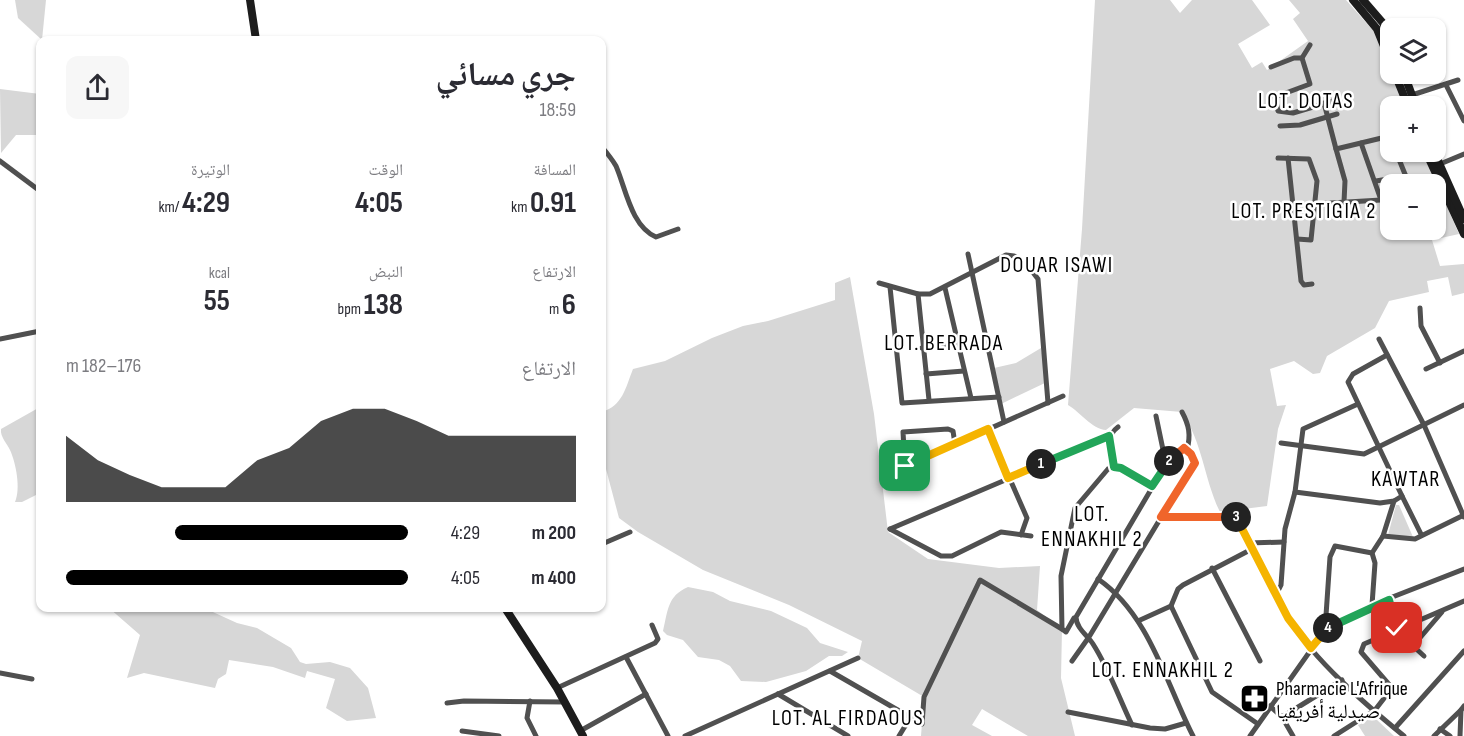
<!DOCTYPE html>
<html lang="ar">
<meta charset="utf-8">
<style>
:root{--surface:#fff;--page:#f7f7f7;--text:#2b2b33;--muted:#7c7c81;--accent:#000}
body{margin:0;font-family:"Sofia Sans Condensed","Noto Naskh Arabic",sans-serif;background:var(--page);color:var(--text);direction:rtl;height:100vh;display:flex;flex-direction:column;font-size:22px;white-space:nowrap}
*{box-sizing:border-box;margin:0}
p{font-size:20px;color:var(--muted)}
.icon{flex:none;width:33px;height:33px;fill:none;stroke:currentColor;stroke-width:2;stroke-linecap:round;stroke-linejoin:round}
.map{position:relative;flex:1;overflow:hidden;direction:ltr}
.details{position:absolute;left:36px;top:36px;width:570px;height:576px;display:flex;flex-direction:column;background:var(--surface);border-radius:12px;box-shadow:0 2px 4px #0004;direction:rtl}
.details>*{flex:none}
.tools{position:absolute;left:1380px;top:18px;display:grid;gap:12px}
.tools a{display:grid;place-items:center;width:66px;height:66px;border-radius:12px;background:var(--surface);box-shadow:0 2px 4px #0004;font-size:30px}
.pin{position:absolute;display:grid;place-items:center;width:51px;height:51px;color:#fff;margin:-26px;border-radius:12px;box-shadow:0 3px 9px #0006}
.km{position:absolute;width:30px;height:30px;margin:-15px;border-radius:50%;background:#222;color:#fff;font-size:16px;line-height:30px;text-align:center}
.round{display:grid;place-items:center;flex:none;width:63px;height:63px;border-radius:12px;background:var(--page)}
.head{display:flex;align-items:center;justify-content:space-between;height:102px;padding:0 30px}
h1{font-size:33px;font-weight:700;line-height:45px}
.metrics{display:grid;grid-template-columns:repeat(3,1fr);gap:9px;height:102px;padding:6px 30px}
.metrics div{display:grid;align-content:center}
.metrics b{font-size:30px;font-weight:700}
.metrics small{font-size:16px;font-weight:400}
.metrics p{font-size:16px}
.chart{height:168px;padding:12px 30px}
.chart p{display:flex;justify-content:space-between}
.chart svg{width:100%;height:108px;margin-top:6px;fill:var(--accent);opacity:.7}
ul{padding:0 30px;list-style:none;font-size:20px}
li{display:grid;grid-template-columns:96px 72px 1fr;align-items:center;height:45px}
li i{height:15px;border-radius:8px;background:var(--accent)}
.map>svg:first-child{display:block}
</style>
<div class="map">
<svg width="1464" height="736" viewBox="0 0 1464 736">
<rect width="100%" height="100%" fill="#fff"/>
<g fill="#d7d7d7" fill-rule="evenodd">
<polygon points="15,0 46,0 42,40 18,18"/>
<path d="M1095,0H1170L1180,13L1192,0H1252L1270,25L1238,44L1252,68L1262,62L1267,70L1308,41L1293,19L1300,13L1289,0H1346L1378,36L1406,106H1390V152H1423L1459,234L1432,240L1440,266L1464,264V293L1452,296L1448,277L1427,281L1429,292L1389,301L1375,328L1327,356L1320,373L1313,374L1294,361L1270,369L1277,406L1286,405L1278,429L1267,506L1220,512C1204,479 1203,444 1182,412L1134,408L1106,430C1092,429 1080,412 1068,405L1082,229ZM1390,184H1436V230H1390Z"/>
<polygon points="0,89 40,94 40,135 16,135 1,153"/>
<path d="M850,277L874,414L888,532L928,559L999,568L1040,566L1037,610L1062,629L1061,678L1075,736H1028L982,709L972,725L992,736H921L924,697L858,658L862,641L789,605L703,570L638,532L619,518L602,454V412C623,405 625,389 633,369L665,361L712,338L743,326L768,321L835,300V283Z"/>
<polygon points="1041,348 1047,382 1001,404 994,368 1016,363"/>
<path d="M40,407V493L22,502H15C21,489 16,463 10,450C7,443 0,437 1,429Z"/>
<polygon points="1396,505 1399,505 1413,537 1388,535"/>
<path d="M688,587L713,592L730,601L771,611L807,628L820,643L848,652L842,656H829L806,671L766,682L741,681L730,666L719,660L698,657L683,640L667,635L663,631C668,611 667,596 688,587Z"/>
<polygon points="109,608 204,608 237,623 257,628 291,648 300,662 306,664 330,662 350,668 368,688 376,718 347,721 326,708 335,679 307,671 305,678 273,667 229,660 226,674 218,679 215,688 144,673 127,678 140,635"/>
<polygon points="1373,717 1376,719 1394,736 1365,736 1358,725"/>
</g>
<g fill="none" stroke-linecap="round" stroke-linejoin="round">
<g stroke="#505050" stroke-width="5">
<polyline points="1310,45 1302,58 1310,84 1275,97 1278,111 1293,113 1333,101"/>
<polyline points="1271,67 1294,58 1302,58"/>
<polyline points="1446,85 1464,121"/>
<polyline points="1412,95 1458,80"/>
<polyline points="1324,103 1336,149"/>
<polyline points="1280,126 1300,125 1337,114"/>
<path d="M602,147C607,153 612,159 616,166C626,189 631,226 656,237L678,229"/>
<polyline points="1396,152 1409,184"/>
<polyline points="1278,158 1309,159 1317,181 1311,240 1297,239"/>
<polyline points="1288,158 1301,281 1304,285 1312,284"/>
<polyline points="0,161 40,191"/>
<polyline points="1440,164 1464,154"/>
<polyline points="1376,181 1406,176"/>
<polyline points="1344,202 1345,181 1336,149 1390,136"/>
<polyline points="1314,204 1381,200 1361,143"/>
<polyline points="968,254 1004,422"/>
<polyline points="879,283 918,294 930,294 1006,255 1014,256 1025,262 1038,279 1048,403"/>
<polyline points="890,287 902,403 999,397"/>
<polyline points="945,288 971,398"/>
<polyline points="918,294 929,400"/>
<polyline points="1420,308 1421,326 1440,363"/>
<polyline points="0,339 40,331"/>
<polyline points="1379,339 1424,425 1464,517"/>
<polyline points="922,348 957,344"/>
<polyline points="1387,355 1353,374 1348,382 1402,496"/>
<polyline points="1426,369 1464,351"/>
<polyline points="926,374 964,371"/>
<path d="M1182,412C1189,425 1191,435 1187,450"/>
<polyline points="1156,416 1166,464"/>
<polyline points="988,429 1027,518 1021,535"/>
<polyline points="1281,443 1364,454 1464,405"/>
<polyline points="905,466 903,432 948,429 953,431 955,444"/>
<path d="M1114,467C1111,453 1104,437 1118,427"/>
<polyline points="892,472 1063,396"/>
<polyline points="1295,492 1380,503 1394,501 1402,496 1421,534"/>
<polyline points="1161,517 1235,516 1252,549"/>
<polyline points="890,529 1109,436"/>
<polyline points="890,529 941,556 952,556 1001,532 1031,536"/>
<polyline points="1383,536 1394,501"/>
<polyline points="1249,543 1284,542"/>
<polyline points="602,544 630,532"/>
<polyline points="1372,553 1383,536 1415,539 1464,515"/>
<polyline points="1212,568 1260,661"/>
<path d="M1098,579C1149,614 1166,683 1193,736"/>
<polyline points="1276,595 1281,585 1285,529 1295,492 1303,429 1358,404"/>
<polyline points="1389,600 1397,628 1413,646 1442,612"/>
<path d="M1171,606L1178,589L1183,585L1252,549C1264,572 1274,596 1288,618C1315,661 1365,704 1404,736"/>
<path d="M1074,618L1066,632L1062,629L1061,576L1075,508L1108,469C1124,464 1139,478 1152,486"/>
<polyline points="1138,621 1171,606 1212,692 1258,724"/>
<polyline points="1325,630 1330,557 1335,546 1372,553 1375,563 1372,605"/>
<polyline points="1413,646 1424,656"/>
<polyline points="626,657 668,736"/>
<path d="M1072,661L1089,637L1183,481L1193,466L1194,458L1184,448L1166,464L1076,617C1076,628 1088,636 1093,644C1109,669 1119,698 1132,725"/>
<polyline points="830,671 922,724 924,697 980,580 1062,629"/>
<polyline points="0,673 32,679"/>
<polyline points="557,688 655,643 658,639 652,625"/>
<polyline points="778,694 848,736"/>
<polyline points="530,701 527,718 536,736"/>
<polyline points="447,703 464,701 565,702"/>
<polyline points="1270,706 1282,717 1293,736"/>
<polyline points="1068,712 1150,728 1165,729 1186,723"/>
<polyline points="1282,717 1342,680"/>
<polyline points="1395,728 1464,651"/>
<polyline points="1440,729 1450,736"/>
<polyline points="462,731 499,736"/>
<polyline points="580,731 646,694"/>
<polyline points="685,736 858,658"/>
<polyline points="899,736 910,718"/>
<polyline points="1250,736 1325,630 1372,605 1464,569"/>
<polyline points="1334,736 1375,710 1392,688 1361,652 1364,644 1464,601"/>
<polyline points="1434,736 1461,710"/>
<polyline points="1460,736 1461,710 1464,706"/>
</g>
<g stroke="#1d1d1d" stroke-width="8">
<polyline points="250,0 256,40"/>
<polyline points="1353,0 1377,29 1390,61"/>
<polyline points="1363,0 1383,23 1390,38"/>
<polyline points="1395,74 1408,106"/>
<polyline points="1404,74 1416,106"/>
<polyline points="1426,152 1464,234"/>
<polyline points="1434,152 1464,219"/>
<polyline points="505,608 557,688 583,736"/>
</g>
</g>
<g fill="none" stroke-linecap="round" stroke-linejoin="round">
<defs>
<polyline id="split-1" points="905,466 988,429 1008,478 1041,464"/>
<polyline id="split-2" points="1041,464 1109,436 1114,467 1121,468 1152,486 1169,461"/>
<polyline id="split-3" points="1169,461 1184,448 1191,454 1195,463 1161,517 1236,517"/>
<polyline id="split-4" points="1236,517 1288,618 1311,648 1328,628"/>
<polyline id="split-5" points="1328,628 1389,600 1397,628"/>
</defs>
<use href="#split-1" stroke="#fff" stroke-width="12"/>
<use href="#split-2" stroke="#fff" stroke-width="12"/>
<use href="#split-3" stroke="#fff" stroke-width="12"/>
<use href="#split-4" stroke="#fff" stroke-width="12"/>
<use href="#split-5" stroke="#fff" stroke-width="12"/>
<use href="#split-1" stroke="#f5b400" stroke-width="8"/>
<use href="#split-2" stroke="#22a559" stroke-width="8"/>
<use href="#split-3" stroke="#f0652b" stroke-width="8"/>
<use href="#split-4" stroke="#f5b400" stroke-width="8"/>
<use href="#split-5" stroke="#22a559" stroke-width="8"/>
</g>
<defs>
<symbol id="pharmacy-square" viewBox="-11 -11 22 22"><rect x="-9" y="-9" width="18" height="18" rx="4" fill="#000" stroke="#fff"/><path d="M-2-6h4v4h4v4h-4v4h-4v-4h-4v-4h4Z" fill="#fff"/></symbol>
</defs>
<g fill-rule="evenodd">
<use href="#pharmacy-square" x="1238" y="682" width="33" height="33"/>
</g>
<g text-anchor="middle" stroke-width="5" stroke-linejoin="round" paint-order="stroke">
<g font-size="20" fill="#000" stroke="#fff" text-anchor="start">
<text x="1276" y="695">Pharmacie L'Afrique<tspan x="1276" dy="23">صيدلية أفريقيا</tspan></text>
</g>
<g font-size="22" letter-spacing="1.5" fill="#000" stroke="#fff">
<text x="1306" y="108">LOT. DOTAS</text>
<text x="1304" y="218">LOT. PRESTIGIA 2</text>
<text x="1057" y="272">DOUAR ISAWI</text>
<text x="944" y="350">LOT. BERRADA</text>
<text x="1406" y="486">KAWTAR</text>
<text x="1092" y="521">LOT.<tspan x="1092" dy="25">ENNAKHIL 2</tspan></text>
<text x="1163" y="677">LOT. ENNAKHIL 2</text>
<text x="848" y="725">LOT. AL FIRDAOUS</text>
</g>
</g>
</svg>
<div class="tools">
<a><svg class="icon" aria-label="layers" viewBox="0 0 24 24"><path d="M12 4l9 5-9 5-9-5zM3 14l9 5 9-5"/></svg></a>
<a>+</a>
<a>−</a>
</div>
<div class="pin" style="left:905px;top:466px;background:#1e9e55"><svg class="icon" aria-label="arrive" viewBox="0 0 24 24"><path d="M6 21V4h12l-3 4 3 4H6"/></svg></div>
<div class="pin" style="left:1397px;top:628px;background:#d93025"><svg class="icon" aria-label="check" viewBox="0 0 24 24"><path d="M5 12l5 5 9-10"/></svg></div>
<b class="km" style="left:1041px;top:464px">1</b>
<b class="km" style="left:1169px;top:461px">2</b>
<b class="km" style="left:1236px;top:517px">3</b>
<b class="km" style="left:1328px;top:628px">4</b>
<section class="details">
<div class="head"><div><h1>جري مسائي</h1><p>18:59</p></div><a class="round"><svg class="icon" aria-label="share" viewBox="0 0 24 24"><path d="M12 15V3M7 8l5-5 5 5M5 13v7h14v-7"/></svg></a></div>
<div class="metrics">
<div><p>المسافة</p><b>0.91<small> km</small></b></div>
<div><p>الوقت</p><b>4:05</b></div>
<div><p>الوتيرة</p><b>4:29<small> /km</small></b></div>
</div>
<div class="metrics">
<div><p>الارتفاع</p><b>6<small> m</small></b></div>
<div><p>النبض</p><b>138<small> bpm</small></b></div>
<div><p>kcal</p><b>55</b></div>
</div>
<div class="chart"><p><span>الارتفاع</span>176–182 m</p>
<svg viewBox="0 0 160 44" preserveAspectRatio="none"><path d="M0 44V17L10 27L20 33L30 38L40 38L50 38L60 27L70 22L80 11L90 6L100 6L110 11L120 17L130 17L140 17L150 17L160 17V44z"/></svg>
</div>
<ul>
<li><b>200 m</b>4:29<i style="width:68%"></i></li>
<li><b>400 m</b>4:05<i style="width:100%"></i></li>
</ul>
</section>
</div>
